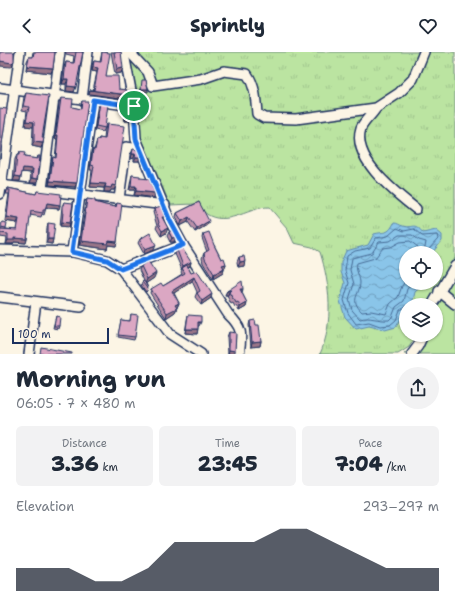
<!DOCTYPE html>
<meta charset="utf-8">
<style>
:root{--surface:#fff;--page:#f2f2f3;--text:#1f2937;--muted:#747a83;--accent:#111827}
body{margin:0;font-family:"Shantell Sans",sans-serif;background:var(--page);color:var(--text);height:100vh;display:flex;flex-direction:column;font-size:15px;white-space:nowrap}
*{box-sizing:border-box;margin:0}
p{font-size:13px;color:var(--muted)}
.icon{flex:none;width:22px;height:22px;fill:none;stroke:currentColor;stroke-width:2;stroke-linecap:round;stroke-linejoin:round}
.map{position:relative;height:302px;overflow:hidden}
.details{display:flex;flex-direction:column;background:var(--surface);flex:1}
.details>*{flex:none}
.tools{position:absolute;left:399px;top:194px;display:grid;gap:8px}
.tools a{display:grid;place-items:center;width:44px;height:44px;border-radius:50%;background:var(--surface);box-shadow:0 1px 3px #0004;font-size:20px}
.scale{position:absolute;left:12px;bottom:10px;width:97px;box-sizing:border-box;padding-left:4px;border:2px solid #1b2f5e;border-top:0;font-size:11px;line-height:14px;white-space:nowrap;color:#1b2f5e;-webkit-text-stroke:3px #fcf5e5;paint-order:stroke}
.pin{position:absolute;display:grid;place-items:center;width:34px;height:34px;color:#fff;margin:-17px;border:2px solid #fff;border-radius:50%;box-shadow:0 1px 4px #0007}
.round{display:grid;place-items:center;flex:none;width:42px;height:42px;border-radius:21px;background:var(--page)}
.head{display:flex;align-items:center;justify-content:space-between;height:68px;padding:0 16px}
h1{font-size:22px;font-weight:800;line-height:30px}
.stats{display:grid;grid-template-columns:repeat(3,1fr);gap:6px;height:68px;padding:4px 16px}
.stats div{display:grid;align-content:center;border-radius:6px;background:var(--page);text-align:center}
.stats b{font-size:20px;font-weight:800}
.stats small{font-size:11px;font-weight:400}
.stats p{font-size:11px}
.chart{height:112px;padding:8px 16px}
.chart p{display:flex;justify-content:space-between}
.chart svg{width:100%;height:72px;margin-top:4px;fill:var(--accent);opacity:.7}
header{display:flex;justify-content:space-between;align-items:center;height:52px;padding:0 16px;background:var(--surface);font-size:18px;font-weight:800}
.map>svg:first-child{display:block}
</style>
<header><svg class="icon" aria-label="back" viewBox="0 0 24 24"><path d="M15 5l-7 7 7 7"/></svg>Sprintly<svg class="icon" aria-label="heart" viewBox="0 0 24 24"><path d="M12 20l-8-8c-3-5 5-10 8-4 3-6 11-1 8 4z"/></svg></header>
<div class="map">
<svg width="455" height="302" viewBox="0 0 455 302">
<defs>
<pattern id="grass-tufts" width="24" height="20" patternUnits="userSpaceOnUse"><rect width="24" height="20" fill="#bbe4a1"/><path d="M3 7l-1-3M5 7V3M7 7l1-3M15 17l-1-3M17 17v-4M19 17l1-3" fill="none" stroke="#a0c48d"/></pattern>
<pattern id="water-waves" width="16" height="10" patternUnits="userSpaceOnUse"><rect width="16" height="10" fill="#8ac5e9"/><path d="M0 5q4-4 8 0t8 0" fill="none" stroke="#70a0c0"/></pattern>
</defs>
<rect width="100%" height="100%" fill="#fcf5e5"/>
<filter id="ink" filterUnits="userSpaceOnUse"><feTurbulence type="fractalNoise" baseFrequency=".025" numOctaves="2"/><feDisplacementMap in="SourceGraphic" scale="8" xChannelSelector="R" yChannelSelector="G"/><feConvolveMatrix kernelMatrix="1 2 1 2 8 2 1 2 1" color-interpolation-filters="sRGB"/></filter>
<g filter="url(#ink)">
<path fill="url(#grass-tufts)" stroke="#6b8a80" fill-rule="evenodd" d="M130,0H455V207L426,253H406V283H417L409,295L398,302H320C334,271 330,232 320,200L312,195L294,191L287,176L269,155C250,155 230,173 210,164C205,162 200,155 195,152L170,153L140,82L139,56L131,12ZM406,201H436V231H406Z"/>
<polygon fill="#bbe4a1" stroke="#6b8a80" points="455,206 455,302 404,302 410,297 420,283 436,283 436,253 428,253"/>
<path fill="url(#water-waves)" stroke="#5e89b1" d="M394,171C398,171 399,173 403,174C413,177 414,169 423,181L436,178L442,183V189L432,201H406V231H425L415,240L412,253H406V258L396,275L385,278L369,274L356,277L345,265L340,249L345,231L341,220V210L346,199L368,193L374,182C385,179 388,183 394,171Z"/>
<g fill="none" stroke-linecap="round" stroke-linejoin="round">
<g stroke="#476b96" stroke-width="1">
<path d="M406,228L402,234L398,245L390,252L386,262L371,259L362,260C349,247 360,244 360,230C359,222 355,218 357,211L375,206L383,196L391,195L400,190L410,189L418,195V201"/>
<path d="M412,231L407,237L404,249L396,255L392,265L389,268C378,269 370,264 360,267L352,258L349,247L354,232L350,218L352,206L372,201L379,190L390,189L399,183H412L419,188L426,190L424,201"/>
<polyline points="406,255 400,258 396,268 390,273 380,274 369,270 356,272 348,261 344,248 349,231 345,219 347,204 355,199 370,196 376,186 388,184 397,176 404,179 414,177 422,184 437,183 438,187 429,197 429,201"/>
</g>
<defs>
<g id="minor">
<path d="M125,0V7L134,54L136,87L170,169L183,193L228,262C243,276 242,282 239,302"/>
<path d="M133,0V4L148,20L153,34L201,27L224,19L247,22C255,33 256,48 257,62L264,66L296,67L376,56L399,41L413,27L424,0"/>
<polyline points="0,36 134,54"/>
<polyline points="82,47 88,0"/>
<path d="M376,56C372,63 364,69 361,76C351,107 395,140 416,157"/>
<polyline points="0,133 165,153"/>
<polyline points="42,137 60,0"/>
<polyline points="0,142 20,0"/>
<polyline points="119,147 126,95 140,97"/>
<polyline points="0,198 73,200 107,208 121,217 170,282 201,302"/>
<polyline points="72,200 93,49"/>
<polyline points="121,217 183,193"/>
<polyline points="439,239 455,252"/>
<polyline points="0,245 81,255"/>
<polyline points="432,253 455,214"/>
<polyline points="29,302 36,250"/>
<polyline points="412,302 418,294 423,283"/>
</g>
</defs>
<use href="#minor" stroke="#1b2f5e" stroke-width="12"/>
<use href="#minor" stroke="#fcf5e5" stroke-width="9"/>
</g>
<g fill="#bc90a8" stroke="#1b2f5e">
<polygon points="33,0 55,0 53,16 51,21 26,18 27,9 29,5 32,5"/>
<polygon points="65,0 83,0 74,40 66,39 66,32 62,32 64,15 66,10 73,11 74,4 66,2"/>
<polygon points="102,0 106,24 119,37 128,43 127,47 89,42 93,38 97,20 92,19 92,13 94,9 100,10"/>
<polygon points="111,0 121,0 121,21 115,22"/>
<polygon points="26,41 42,86 43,91 41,96 32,94 33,75 25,74 27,59 22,58 24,45"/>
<polygon points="61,46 72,55 80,57 82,49 77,131 75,135 49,133 52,110 53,105 55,106 57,87 55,87 59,50"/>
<polygon points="100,51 105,76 103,80 95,78 98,55"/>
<polygon points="124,54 129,69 125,69 123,59"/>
<polygon points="107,72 116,134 114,138 111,138 110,140 104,140 104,136 90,135 92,118 90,118 92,102 93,97 94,98 97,88 98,88 99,86 104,87 105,77"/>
<polygon points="133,97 139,109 134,109 134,106 131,107 131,102"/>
<polygon points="19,100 24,105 37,107 38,104 38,127 37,131 30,131 31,121 22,120 21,125 20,129 13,129 15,107 17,103 18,103"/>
<polygon points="132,123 140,126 155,141 154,146 134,143 135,138 129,138 131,127"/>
<polygon points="8,136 36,142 37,139 60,153 59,157 46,156 44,163 42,162 41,165 30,163 27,187 26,191 14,190 13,192 6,192 7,186 0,185 0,177 1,177 2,170 6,176 6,177 16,178 17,171 5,169 9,142 6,142"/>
<polygon points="87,147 95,150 105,153 115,155 117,151 117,190 116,194 108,193 107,197 79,193 86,151"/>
<polygon points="64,150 70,171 69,175 60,174 62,154"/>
<polygon points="199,150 207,173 195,180 188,170 180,174 176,165 177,161"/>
<polygon points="155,156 164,169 166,181 161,184 156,176 157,174 153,160"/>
<polygon points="48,171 53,187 52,192 46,191 47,176"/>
<polygon points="169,180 174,190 170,190 167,184"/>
<polygon points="203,182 214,193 221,207 226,212 223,221 213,227 203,211 202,206 204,201 207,200 202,186"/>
<polygon points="140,187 154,198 144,202 138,191"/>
<polygon points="177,198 191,210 190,214 188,215 191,221 211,246 201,253 195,245 197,240 192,229 174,241 179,251 175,260 166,266 150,241 151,237 163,234 182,222 181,220 182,218 175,202"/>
<polygon points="239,205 244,214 238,215 237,210"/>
<polygon points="141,214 154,226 146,231 148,236 147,239 146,240 141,233 142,230 144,229 139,218"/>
<polygon points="227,239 242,241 247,251 246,255 239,259 236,254 235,255 233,251 231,252 227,244 228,243 225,243"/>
<polygon points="131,262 135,285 134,288 118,285 121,268 130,269"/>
<polygon points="188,263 199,274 198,274 197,282 185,281 187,268"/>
<polygon points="56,264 59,274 58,277 53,276"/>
<polygon points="250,269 256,273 261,289 260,294 251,295 249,273"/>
<polygon points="229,280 235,299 234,302 228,302 227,285"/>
</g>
<g fill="#997588" stroke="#1b2f5e">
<polygon points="0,9 14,9 12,14 10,15 0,14"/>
<polygon points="27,14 53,16 51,21 26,18"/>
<polygon points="93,15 98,16 97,20 92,19"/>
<polygon points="123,16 121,21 115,22 117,17"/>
<polygon points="64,27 68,27 66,32 62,32"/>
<polygon points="67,34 76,35 74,40 66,39"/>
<polygon points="141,37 148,37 148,40 140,39"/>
<polygon points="90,38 128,43 127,47 89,42"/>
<polygon points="126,65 131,65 129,69 125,69"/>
<polygon points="26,69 34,70 33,75 25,74"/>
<polygon points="56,83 58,83 57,87 55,87"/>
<polygon points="34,90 43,91 41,96 32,94"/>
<polygon points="132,102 135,102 134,106 131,107"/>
<polygon points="136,105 140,105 139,109 134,109"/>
<polygon points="23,116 33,117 31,121 21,120"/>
<polygon points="15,124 21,125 20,129 13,129"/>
<polygon points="32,126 38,127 37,131 30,131"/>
<polygon points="50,129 77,131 75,135 49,133"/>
<polygon points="91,131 106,132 104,136 90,135"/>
<polygon points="112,133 116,134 114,138 111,138 110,140 104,140 105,135"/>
<polygon points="131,134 136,134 135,138 129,138"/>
<polygon points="136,139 155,141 154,146 134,143"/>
<polygon points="47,151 60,153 59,157 45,155"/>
<polygon points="7,165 19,167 17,171 5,169"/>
<polygon points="189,165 188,170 180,174 182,169"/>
<polygon points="209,169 207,173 195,180 197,176"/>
<polygon points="62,170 70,171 69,175 60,174"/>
<polygon points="168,176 166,181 161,184 162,179"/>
<polygon points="176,185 174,190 170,190 172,186"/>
<polygon points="14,186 27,187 26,191 14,190 13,192 6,192 8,188"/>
<polygon points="48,187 53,187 52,192 46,191"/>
<polygon points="81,189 109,189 117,190 116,194 108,193 107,197 79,193"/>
<polygon points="156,193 154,198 144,202 145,197"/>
<polygon points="245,209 244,214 238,215 240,210"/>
<polygon points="191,210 190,214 183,217 182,216 181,218 183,214"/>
<polygon points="226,212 225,216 221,217 222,213"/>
<polygon points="224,216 223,221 213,227 214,222"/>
<polygon points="156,221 154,226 145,232 147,227"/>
<polygon points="194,225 192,229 171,243 172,239"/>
<polygon points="240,237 243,237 242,241"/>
<polygon points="231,238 229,240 228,243 225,243 227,239"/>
<polygon points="212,242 211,246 201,253 202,249"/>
<polygon points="179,251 175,260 166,266 167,261 175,253"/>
<polygon points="247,251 246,255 239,259 240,255"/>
<polygon points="198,270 201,270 199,274 197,274"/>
<polygon points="186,277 198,277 197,282 185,281"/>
<polygon points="261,289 260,294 251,295 252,290"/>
<polygon points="229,298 235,299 234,302 228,302"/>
</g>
<g fill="#dba7c3" stroke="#1b2f5e">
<polygon points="0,0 14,0 14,9 12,11 0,9"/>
<polygon points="34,0 55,0 53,16 27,14 29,5 33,5"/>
<polygon points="76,0 83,0 76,35 67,34 68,27 64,27 66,10 74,11"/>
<polygon points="102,0 110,1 106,24 118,24 119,37 127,38 128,43 90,38 94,38 98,16 93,15 94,9 101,10"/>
<polygon points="114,0 121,0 123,16 117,17"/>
<polygon points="142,28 146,28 148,37 141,37"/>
<polygon points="26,41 49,44 42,86 44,86 43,91 34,90 34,70 26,69 29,55 23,54"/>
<polygon points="61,46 73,47 72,55 81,57 82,49 88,49 77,131 50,129 53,105 56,106 58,83 56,83"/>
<polygon points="100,51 108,52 105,76 96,74"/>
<polygon points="124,54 130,55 131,65 126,65"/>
<polygon points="0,56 7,57 0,106"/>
<polygon points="107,72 125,74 116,134 112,133 111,136 105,135 106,132 91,131 94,114 91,113 93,97 95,98 97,88 99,88 99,86 105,87"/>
<polygon points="133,97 138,98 140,105 136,105 135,102 132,102"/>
<polygon points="19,100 25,101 24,105 38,107 38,104 40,104 38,127 32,126 33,117 23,116 21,125 15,124 17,103 19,103"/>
<polygon points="132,123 140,124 140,126 149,127 155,141 136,139 136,134 131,134"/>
<polygon points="8,136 36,142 37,139 61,142 60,153 47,151 45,158 43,158 43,161 31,159 27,187 14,186 14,188 8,188 8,182 0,181 0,177 17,178 19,167 7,165 10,138 8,138"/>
<polygon points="87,147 95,148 95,150 105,153 116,155 117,151 122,152 117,190 109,189 108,192 81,189"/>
<polygon points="64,150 73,151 70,171 62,170"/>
<polygon points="199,150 209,169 197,176 189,165 182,169 177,161"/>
<polygon points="161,154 165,165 162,165 168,176 162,179 158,172 159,171 155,156"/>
<polygon points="2,170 7,171 6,176 1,175"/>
<polygon points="48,171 55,172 53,187 48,187"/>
<polygon points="172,178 176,185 172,186 169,180"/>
<polygon points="209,180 214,193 221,207 224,206 226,212 222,213 224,216 214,222 205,207 204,201 209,198 203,182"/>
<polygon points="150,181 156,193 145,197 140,187"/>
<polygon points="182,196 191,210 183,214 177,198"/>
<polygon points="244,204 245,209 240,210 239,205"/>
<polygon points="148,209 156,221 147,227 141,214"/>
<polygon points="187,213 191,221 197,219 212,242 202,249 197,241 200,239 194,225 172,239 179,251 175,253 177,256 167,261 151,237 161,231 163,234 185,221 182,216"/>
<polygon points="144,229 148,236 147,236 142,230"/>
<polygon points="242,229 243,237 240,237 247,251 240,255 238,250 236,251 234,247 233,247 229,240 231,238 227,239"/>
<polygon points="131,262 138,263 135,285 118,283 121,268 130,269"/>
<polygon points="188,263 201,264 201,270 198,270 198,277 186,277"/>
<polygon points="56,264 60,265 59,274 54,274"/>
<polygon points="255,268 256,273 259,273 261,289 252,290 250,269"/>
<polygon points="229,280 236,281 235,299 229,298"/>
<polygon points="41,295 72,301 72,302 40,302"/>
</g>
</g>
<g fill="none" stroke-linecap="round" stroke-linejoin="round" filter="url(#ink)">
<defs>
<polygon id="route" points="93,48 134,54 136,87 170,169 183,193 121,217 107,208 72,200"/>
</defs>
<use href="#route" stroke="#fff" stroke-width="8"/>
<use href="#route" stroke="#1a73e8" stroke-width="5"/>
</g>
</svg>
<div class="tools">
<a><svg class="icon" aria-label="locate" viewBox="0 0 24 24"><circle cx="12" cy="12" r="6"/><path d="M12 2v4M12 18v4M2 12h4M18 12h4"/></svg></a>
<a><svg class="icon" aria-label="layers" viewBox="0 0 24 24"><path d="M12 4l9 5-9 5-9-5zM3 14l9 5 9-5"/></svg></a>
</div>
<div class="scale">100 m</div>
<div class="pin" style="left:134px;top:54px;background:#1e9e55"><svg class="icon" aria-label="arrive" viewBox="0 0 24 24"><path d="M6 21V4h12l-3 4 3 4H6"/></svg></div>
</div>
<section class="details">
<div class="head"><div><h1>Morning run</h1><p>06:05 · 7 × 480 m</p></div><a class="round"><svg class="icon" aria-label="share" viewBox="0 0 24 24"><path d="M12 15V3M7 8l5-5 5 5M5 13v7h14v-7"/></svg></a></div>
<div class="stats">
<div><p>Distance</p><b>3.36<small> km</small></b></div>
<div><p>Time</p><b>23:45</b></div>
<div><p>Pace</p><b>7:04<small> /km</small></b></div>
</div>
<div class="chart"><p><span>Elevation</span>293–297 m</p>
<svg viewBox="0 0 160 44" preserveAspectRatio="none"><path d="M0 44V30L10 30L20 30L30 38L40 38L50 30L60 14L70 14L80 14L90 14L100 6L110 6L120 14L130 22L140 30L150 30L160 30V44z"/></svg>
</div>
</section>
